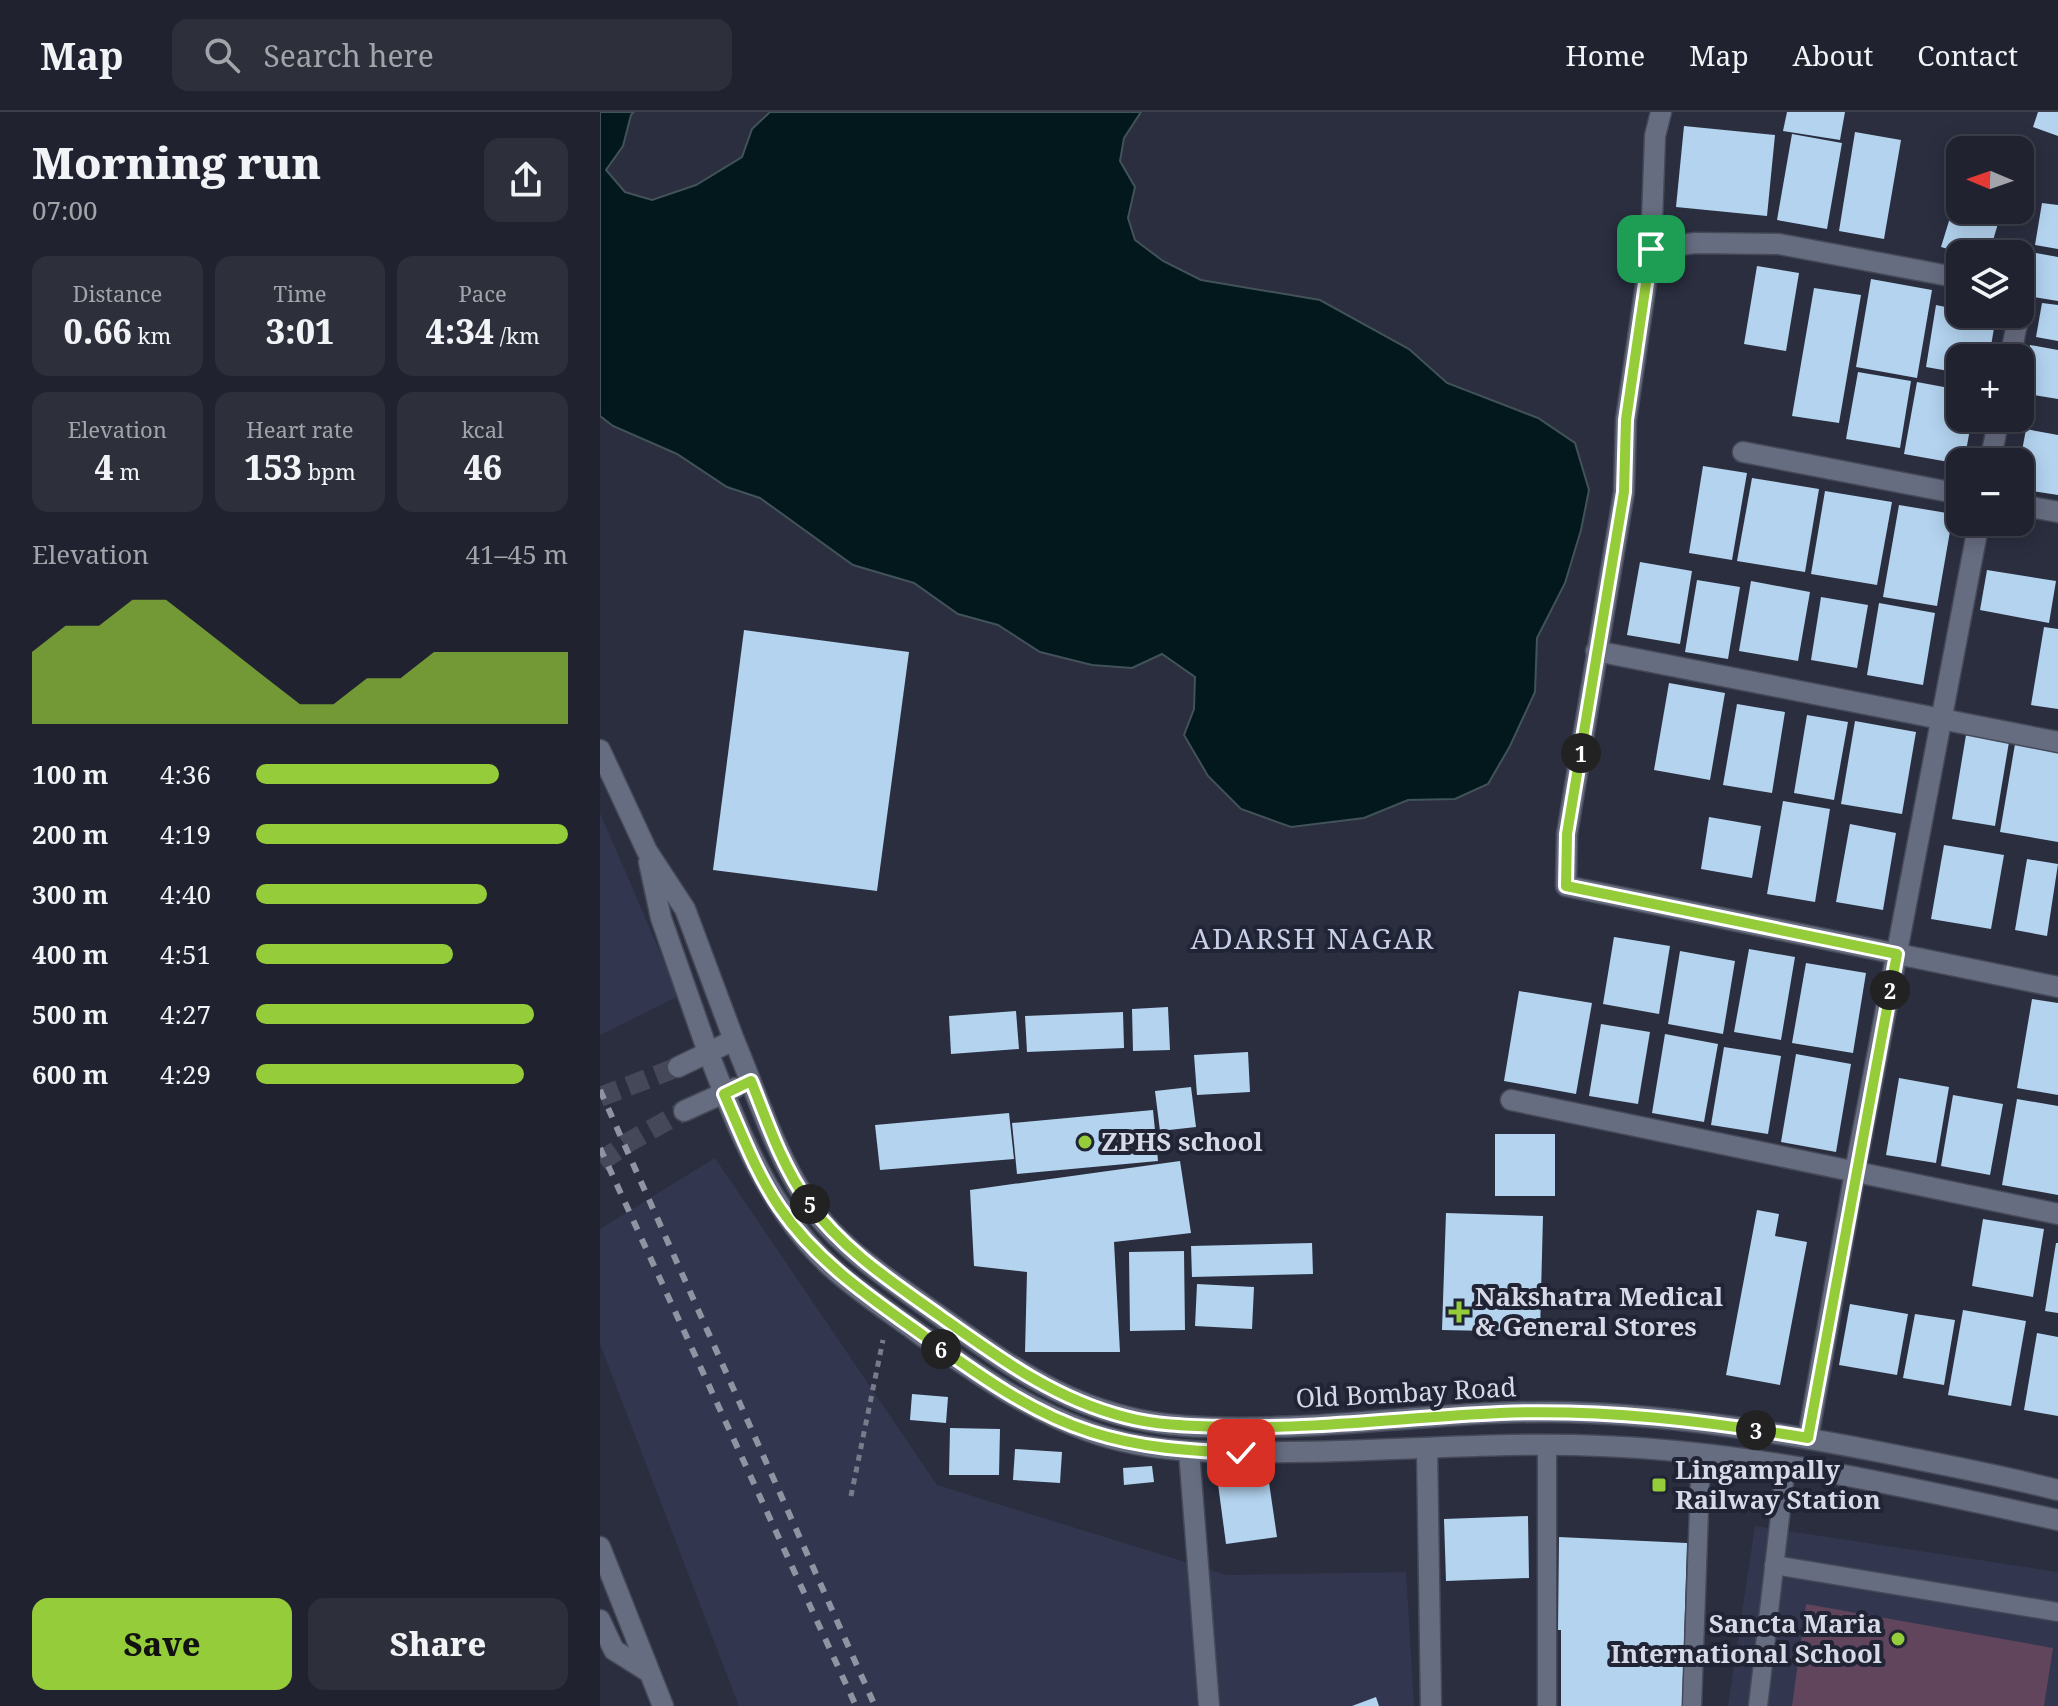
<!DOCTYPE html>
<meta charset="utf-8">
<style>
:root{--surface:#20222f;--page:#2d2f3b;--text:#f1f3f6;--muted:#a2a4aa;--line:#3d3f4b;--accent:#95cc3a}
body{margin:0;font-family:"Noto Serif",serif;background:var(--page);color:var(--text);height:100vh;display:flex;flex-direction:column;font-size:30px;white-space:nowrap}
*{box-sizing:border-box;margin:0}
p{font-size:26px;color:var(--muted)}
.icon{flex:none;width:44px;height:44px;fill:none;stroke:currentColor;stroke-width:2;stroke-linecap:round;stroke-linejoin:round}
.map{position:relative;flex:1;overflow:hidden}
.sheet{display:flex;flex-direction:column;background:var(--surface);width:600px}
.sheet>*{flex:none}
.needle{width:52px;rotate:272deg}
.fabs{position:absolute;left:1346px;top:24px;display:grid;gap:16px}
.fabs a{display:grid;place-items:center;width:88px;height:88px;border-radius:16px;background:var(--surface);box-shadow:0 4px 20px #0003,0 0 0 2px var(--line);font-size:40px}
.pin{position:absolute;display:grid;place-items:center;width:68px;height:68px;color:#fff;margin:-34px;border-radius:16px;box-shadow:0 4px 12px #0006}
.km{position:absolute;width:40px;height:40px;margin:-20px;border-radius:50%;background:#222;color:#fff;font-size:22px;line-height:40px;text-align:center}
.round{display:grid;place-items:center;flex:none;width:84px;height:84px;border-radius:16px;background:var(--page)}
.summary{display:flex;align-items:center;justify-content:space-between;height:136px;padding:0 32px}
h1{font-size:44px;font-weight:800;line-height:60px}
.metrics{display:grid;grid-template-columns:repeat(3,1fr);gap:12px;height:136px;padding:8px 32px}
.metrics div{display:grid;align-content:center;border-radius:16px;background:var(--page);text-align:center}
.metrics b{font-size:34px;font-weight:800}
.metrics small{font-size:22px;font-weight:400}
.metrics p{font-size:22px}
.chart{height:224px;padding:16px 32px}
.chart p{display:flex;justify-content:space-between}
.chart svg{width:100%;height:144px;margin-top:8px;fill:var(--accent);opacity:.7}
.button{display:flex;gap:16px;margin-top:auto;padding:16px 32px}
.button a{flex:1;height:92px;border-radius:16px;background:var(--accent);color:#111;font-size:32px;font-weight:800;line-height:92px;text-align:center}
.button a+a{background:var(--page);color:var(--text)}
ul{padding:0 32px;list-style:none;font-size:26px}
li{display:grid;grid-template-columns:128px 96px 1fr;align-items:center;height:60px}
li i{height:20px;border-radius:10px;background:var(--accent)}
header{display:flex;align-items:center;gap:48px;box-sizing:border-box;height:112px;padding:0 40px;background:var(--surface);border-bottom:2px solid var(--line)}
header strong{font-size:38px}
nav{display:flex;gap:44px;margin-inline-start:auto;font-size:28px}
.search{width:560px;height:72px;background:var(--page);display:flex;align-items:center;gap:20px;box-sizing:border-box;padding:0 28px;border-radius:16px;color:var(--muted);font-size:30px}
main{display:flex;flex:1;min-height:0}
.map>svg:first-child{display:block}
</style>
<header>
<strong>Map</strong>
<div class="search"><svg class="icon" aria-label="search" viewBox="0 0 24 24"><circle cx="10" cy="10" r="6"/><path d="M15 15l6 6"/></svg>Search here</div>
<nav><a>Home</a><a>Map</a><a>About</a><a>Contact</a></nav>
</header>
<main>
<section class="sheet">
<div class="summary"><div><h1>Morning run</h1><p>07:00</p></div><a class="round"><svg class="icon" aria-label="share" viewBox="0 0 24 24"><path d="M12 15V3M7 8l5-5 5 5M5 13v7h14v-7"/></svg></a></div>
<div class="metrics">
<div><p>Distance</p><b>0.66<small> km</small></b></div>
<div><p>Time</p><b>3:01</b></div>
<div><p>Pace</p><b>4:34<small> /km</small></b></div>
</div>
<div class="metrics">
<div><p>Elevation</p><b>4<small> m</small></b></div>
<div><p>Heart rate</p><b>153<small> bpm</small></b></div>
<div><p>kcal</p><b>46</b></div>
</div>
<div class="chart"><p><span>Elevation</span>41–45 m</p>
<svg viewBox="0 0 160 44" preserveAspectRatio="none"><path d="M0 44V22L10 14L20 14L30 6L40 6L50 14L60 22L70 30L80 38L90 38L100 30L110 30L120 22L130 22L140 22L150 22L160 22V44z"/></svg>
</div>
<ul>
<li><b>100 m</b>4:36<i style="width:78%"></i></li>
<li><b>200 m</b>4:19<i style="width:100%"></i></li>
<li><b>300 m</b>4:40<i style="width:74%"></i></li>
<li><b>400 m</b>4:51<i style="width:63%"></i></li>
<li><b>500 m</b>4:27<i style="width:89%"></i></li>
<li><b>600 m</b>4:29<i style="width:86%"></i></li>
</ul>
<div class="button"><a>Save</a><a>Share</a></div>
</section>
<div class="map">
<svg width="1458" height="1594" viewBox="0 0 1458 1594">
<rect width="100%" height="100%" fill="#2a2e3f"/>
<g fill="#32374f">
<polygon points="0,701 79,884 0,923"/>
<polygon points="115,1046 337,1373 627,1463 806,1460 814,1594 139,1594 0,1232 0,1117"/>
<polygon points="1155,1414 1458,1460 1458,1594 1128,1594"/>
</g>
<polygon fill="#60455c" points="1206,1492 1453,1536 1444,1594 1192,1594"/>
<polygon fill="#02181d" stroke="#425259" stroke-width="2" points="0,0 34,0 31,3 23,34 6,58 25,80 52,88 96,73 142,45 152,17 170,0 541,0 524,26 520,49 535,75 528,106 535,128 563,149 601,168 720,188 809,237 847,271 938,306 975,331 989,378 981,418 965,471 937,526 935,580 910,634 888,672 855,687 808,688 764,706 691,715 641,697 608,664 584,623 594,597 595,565 562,542 532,556 492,553 440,540 398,513 358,502 314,471 253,453 160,386 127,375 77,342 13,314 0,304"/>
<g fill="#b3d3ef">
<polygon points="1187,0 1245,0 1240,28 1183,19"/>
<polygon points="1438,0 1458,0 1458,24 1433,15"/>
<polygon points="1084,14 1175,23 1167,104 1076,95"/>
<polygon points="1255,20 1301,28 1284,127 1239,119"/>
<polygon points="1192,22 1242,31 1227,117 1177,108"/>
<polygon points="1360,73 1360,98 1402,98 1389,142 1366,142 1341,135"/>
<polygon points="1442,91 1458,93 1458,137 1435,133"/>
<polygon points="1436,141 1458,145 1458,189 1428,184"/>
<polygon points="1157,154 1199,161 1186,239 1144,232"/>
<polygon points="1271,167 1332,178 1317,266 1256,255"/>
<polygon points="1214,176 1261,183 1239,311 1192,304"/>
<polygon points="1442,191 1458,193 1458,229 1436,225"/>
<polygon points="1336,193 1360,198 1360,202 1396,204 1389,246 1360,246 1360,261 1326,255"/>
<polygon points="1430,233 1458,238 1458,287 1422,281"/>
<polygon points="1258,260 1311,269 1300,336 1246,327"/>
<polygon points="1317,270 1360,278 1360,306 1372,306 1364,350 1360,352 1304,342"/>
<polygon points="1426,317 1458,323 1458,383 1420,377 1420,350"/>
<polygon points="1103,354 1147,361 1132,448 1089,441"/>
<polygon points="1152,366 1219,377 1205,460 1137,449"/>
<polygon points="1225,379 1292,390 1277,473 1211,462"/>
<polygon points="1299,393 1353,402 1337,494 1283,485"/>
<polygon points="1040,450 1092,459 1080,532 1027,523"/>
<polygon points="1387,458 1456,469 1449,511 1380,498"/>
<polygon points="1097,468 1140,475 1128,547 1085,540"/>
<polygon points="1151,469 1210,480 1198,549 1139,539"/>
<polygon points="1221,485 1268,493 1257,556 1211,548"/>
<polygon points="1279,491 1335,501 1323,573 1267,563"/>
<polygon points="1444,515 1458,517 1458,597 1431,593"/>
<polygon points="144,518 309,540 277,779 113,758"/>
<polygon points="1069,571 1125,581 1110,668 1054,658"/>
<polygon points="1137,592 1185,600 1172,681 1123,673"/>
<polygon points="1207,603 1248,610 1234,688 1194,681"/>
<polygon points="1255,609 1316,620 1302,702 1241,692"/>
<polygon points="1366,623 1409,630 1395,714 1352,707"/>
<polygon points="1415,632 1458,639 1458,730 1400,720"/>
<polygon points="1183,689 1230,697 1215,790 1167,782"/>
<polygon points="1109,705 1161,714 1152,766 1101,757"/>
<polygon points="1250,712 1296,721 1283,798 1236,790"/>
<polygon points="1344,733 1404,743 1391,817 1331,807"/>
<polygon points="1427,747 1458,752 1447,824 1415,818"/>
<polygon points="1014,825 1070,834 1059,902 1003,892"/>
<polygon points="1149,837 1195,845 1181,928 1134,920"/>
<polygon points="1080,839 1135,849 1123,922 1068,912"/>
<polygon points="1206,851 1266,861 1253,941 1192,931"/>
<polygon points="919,879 992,891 976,982 904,969"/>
<polygon points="1432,887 1458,891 1458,983 1417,976"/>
<polygon points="568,895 570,938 533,939 532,897"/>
<polygon points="416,899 419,937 351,942 349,904"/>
<polygon points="523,900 524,936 427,940 425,904"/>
<polygon points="1001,912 1050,920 1038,992 989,984"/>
<polygon points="1065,922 1118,932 1104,1010 1052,1001"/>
<polygon points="1124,935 1181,944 1168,1022 1111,1013"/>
<polygon points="648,940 650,980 597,983 594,943"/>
<polygon points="1196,942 1251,952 1236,1040 1181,1030"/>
<polygon points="1299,966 1349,975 1336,1051 1286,1043"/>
<polygon points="591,975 596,1015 560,1019 555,979"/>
<polygon points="1353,983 1403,992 1390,1063 1341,1054"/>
<polygon points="1417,987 1458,994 1458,1083 1402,1073"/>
<polygon points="553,998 558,1049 417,1062 412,1011"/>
<polygon points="409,1001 414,1047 280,1058 275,1013"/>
<rect x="895" y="1022" width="60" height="62"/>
<polygon points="580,1049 591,1121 514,1130 520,1240 425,1240 427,1160 374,1154 370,1078"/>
<polygon points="1157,1098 1179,1102 1175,1124 1207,1130 1180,1273 1126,1263"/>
<polygon points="846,1101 943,1104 940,1220 842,1218"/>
<polygon points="1383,1107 1444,1117 1433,1185 1372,1174"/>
<polygon points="712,1131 713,1162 592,1165 591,1134"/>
<polygon points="1456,1131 1458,1131 1458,1201 1445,1199"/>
<polygon points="584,1139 585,1218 530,1219 529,1140"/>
<polygon points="597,1172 654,1175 652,1217 595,1214"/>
<polygon points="1250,1192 1308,1202 1297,1263 1239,1253"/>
<polygon points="1363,1198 1426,1209 1411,1294 1348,1283"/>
<polygon points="1315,1202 1355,1208 1344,1273 1303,1266"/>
<polygon points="1437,1221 1458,1225 1458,1304 1424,1298"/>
<polygon points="312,1282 348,1285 346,1311 310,1308"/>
<polygon points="350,1316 400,1317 399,1363 349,1363"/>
<polygon points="415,1337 462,1340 460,1371 413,1368"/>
<polygon points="666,1350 677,1425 626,1432 616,1357"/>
<polygon points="552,1354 554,1370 524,1373 523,1356"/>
<polygon points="928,1404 929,1466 846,1469 844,1407"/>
<polygon points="959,1425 1087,1431 1082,1594 961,1594 961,1518 958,1518"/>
<polygon points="776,1585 779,1594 752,1594"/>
</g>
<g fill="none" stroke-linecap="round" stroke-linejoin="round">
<g stroke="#444858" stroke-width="20" stroke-dasharray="20 10" stroke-linecap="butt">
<polyline points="0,985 78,955"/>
<polyline points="0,1050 29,1030 84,999"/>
</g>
<defs>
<g id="service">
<polyline points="947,1333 947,1594"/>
<polyline points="1174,1453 1458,1500"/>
<polyline points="1092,1594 1101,1341"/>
<polyline points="1158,1594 1186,1353"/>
</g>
<g id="minor">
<polyline points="1061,0 1055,24 1051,137 1095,131 1179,132 1360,166"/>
<polyline points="1051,137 1026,308 1024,380 967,722 966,774 1458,875"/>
<polyline points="1420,178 1423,178 1420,194"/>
<polyline points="1410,246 1419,202"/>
<polyline points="1143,340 1360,382"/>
<polyline points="1390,350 1399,306"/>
<polyline points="1420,393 1458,400"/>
<polyline points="996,539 1458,630"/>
<polyline points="911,988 1458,1102"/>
<polyline points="1208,1326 1255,1060 1379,410"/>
<polyline points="827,1336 831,1594"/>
<polyline points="589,1339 609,1594"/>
</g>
<g id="tertiary">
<polyline points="0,638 47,739 85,797 134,928"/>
<polyline points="49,750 61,806 108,940"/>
<polyline points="0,1435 63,1594"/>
<polyline points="0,1508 14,1538 49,1560"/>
</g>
<g id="secondary">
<path d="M108,940C138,1017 168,1096 229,1153C257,1179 290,1200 321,1223C374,1260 426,1297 488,1319C551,1342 620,1341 686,1340C791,1340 897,1329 1002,1334C1156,1340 1308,1375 1458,1408"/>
<path d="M78,955L134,928C156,980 174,1038 205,1086C234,1131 280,1161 323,1192C409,1253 476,1307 586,1314C708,1322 828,1299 950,1300C1061,1301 1171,1319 1280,1340C1339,1352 1399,1363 1458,1378"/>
<polyline points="84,999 135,976"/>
</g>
</defs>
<use href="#service" stroke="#454958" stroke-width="21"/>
<use href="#minor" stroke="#454958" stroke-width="23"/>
<use href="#tertiary" stroke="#454958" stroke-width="23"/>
<use href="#secondary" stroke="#454958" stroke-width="23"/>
<polyline stroke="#777b8a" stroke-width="5" stroke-dasharray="6 6" stroke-linecap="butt" points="251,1384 283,1228"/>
<use href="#service" stroke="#676d81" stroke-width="18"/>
<use href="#minor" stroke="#676d81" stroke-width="20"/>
<use href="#tertiary" stroke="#676d81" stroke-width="20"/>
<use href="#secondary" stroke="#676d81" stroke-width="20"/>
<g stroke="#9094a2" stroke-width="6" stroke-dasharray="10 10" stroke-linecap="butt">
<polyline points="0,978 275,1594"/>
<polyline points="0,1036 256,1594"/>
</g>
</g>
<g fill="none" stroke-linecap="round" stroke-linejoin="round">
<defs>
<path id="route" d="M641,1341C590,1339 540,1336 491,1320C429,1300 376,1261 324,1224C271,1186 217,1150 180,1096C156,1061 141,1020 124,982L151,969C167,1009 182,1054 208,1090C243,1138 292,1170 340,1204C399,1246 454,1287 525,1305C559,1314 593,1314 628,1315C719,1317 809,1305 900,1301C1004,1297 1106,1309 1208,1326L1297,842L966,774L967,722L1024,380L1026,308L1051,137"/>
</defs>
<use href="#route" stroke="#fff" stroke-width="16"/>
<use href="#route" stroke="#95cc3a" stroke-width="10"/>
</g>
<g fill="#95cc3a" stroke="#202435" stroke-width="3">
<circle cx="485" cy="1030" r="8"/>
<path d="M855 1188h8v8h8v8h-8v8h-8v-8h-8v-8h8z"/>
<rect x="1051" y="1365" width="16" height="16" rx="4"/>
<circle cx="1298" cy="1527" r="8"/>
</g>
<g text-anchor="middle" stroke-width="8" stroke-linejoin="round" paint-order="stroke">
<g font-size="26" font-weight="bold" fill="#d7dae6" stroke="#202435" text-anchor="start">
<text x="501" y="1039">ZPHS school</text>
<text x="875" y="1194">Nakshatra Medical<tspan x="875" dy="30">&amp; General Stores</tspan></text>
<text x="1075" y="1367">Lingampally<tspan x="1075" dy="30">Railway Station</tspan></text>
<text x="1282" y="1521" text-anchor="end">Sancta Maria<tspan x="1282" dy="30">International School</tspan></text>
</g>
<g font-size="26" fill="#d7dae6" stroke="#202435">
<text transform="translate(806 1281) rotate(-3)" y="9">Old Bombay Road</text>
</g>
<g font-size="28" letter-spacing="2" fill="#c9cfe6" stroke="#202435">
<text x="713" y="837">ADARSH NAGAR</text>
</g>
</g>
</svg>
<div class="fabs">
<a><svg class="needle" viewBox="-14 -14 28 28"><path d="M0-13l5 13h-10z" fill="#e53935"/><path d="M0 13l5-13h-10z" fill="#a2a4aa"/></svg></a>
<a><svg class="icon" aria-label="layers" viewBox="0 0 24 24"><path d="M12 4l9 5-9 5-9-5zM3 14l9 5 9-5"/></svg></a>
<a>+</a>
<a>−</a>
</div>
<div class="pin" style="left:1051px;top:137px;background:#1e9e55"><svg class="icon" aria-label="arrive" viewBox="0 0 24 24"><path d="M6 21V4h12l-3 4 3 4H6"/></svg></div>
<div class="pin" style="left:641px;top:1341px;background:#d93025"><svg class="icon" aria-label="check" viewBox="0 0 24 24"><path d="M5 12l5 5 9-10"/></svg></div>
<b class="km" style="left:981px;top:641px">1</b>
<b class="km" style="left:1290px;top:878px">2</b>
<b class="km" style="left:1156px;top:1318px">3</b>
<b class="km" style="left:210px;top:1092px">5</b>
<b class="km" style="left:341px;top:1237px">6</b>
</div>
</main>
